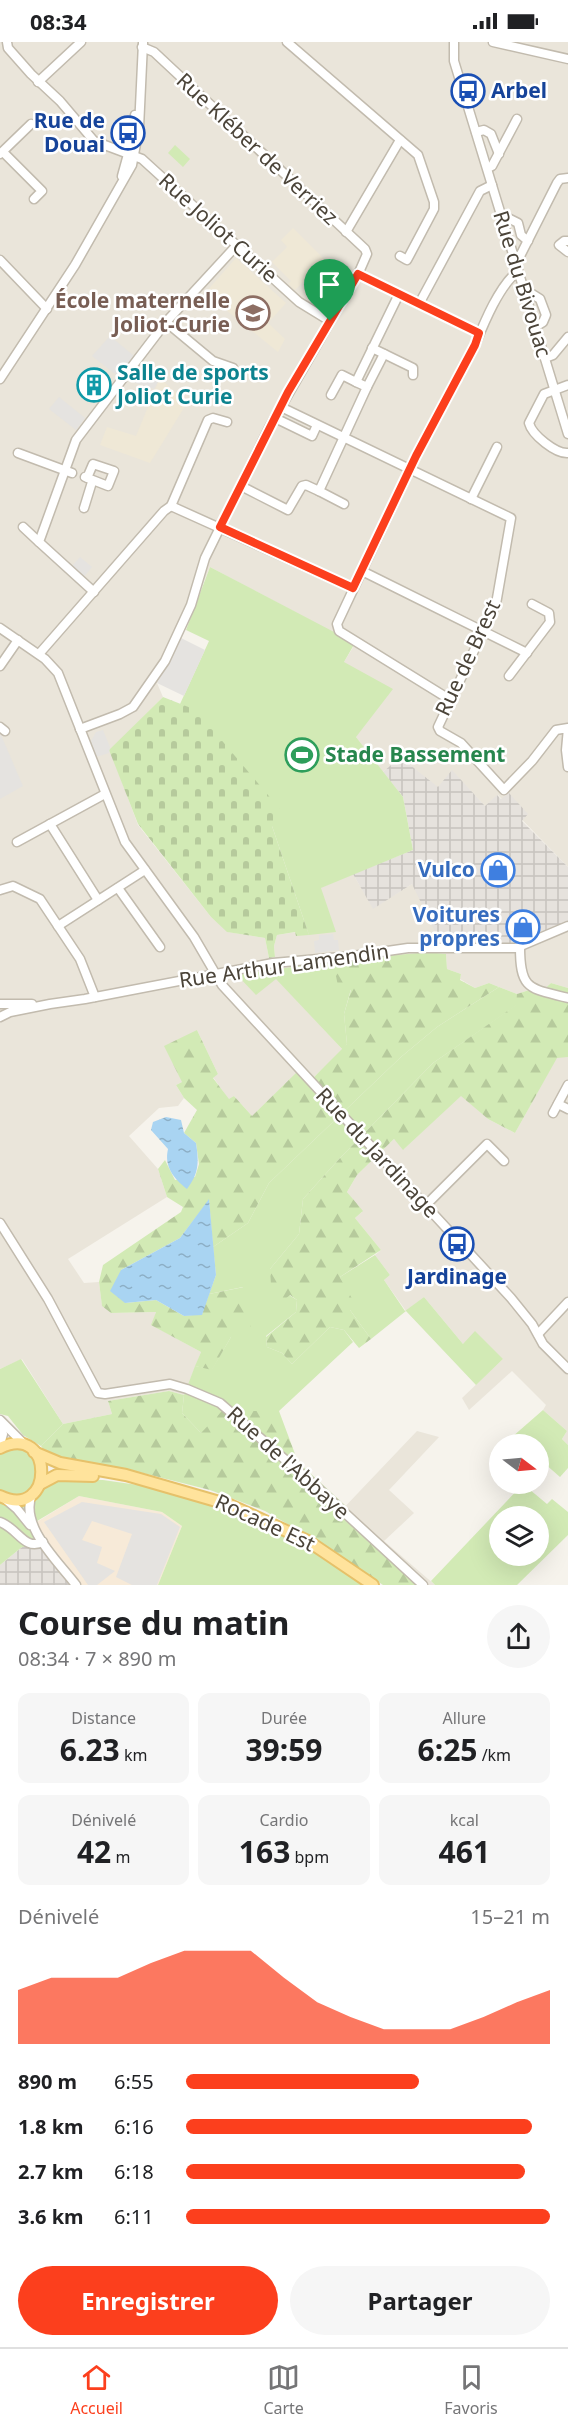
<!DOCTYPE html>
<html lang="fr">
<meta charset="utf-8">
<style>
:root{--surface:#fff;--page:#f6f6f6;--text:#202124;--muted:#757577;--line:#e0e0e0;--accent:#fc3f1d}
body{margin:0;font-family:"Noto Sans",sans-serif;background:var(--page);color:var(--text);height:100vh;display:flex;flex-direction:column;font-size:22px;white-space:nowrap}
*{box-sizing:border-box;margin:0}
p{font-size:20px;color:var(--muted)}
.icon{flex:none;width:33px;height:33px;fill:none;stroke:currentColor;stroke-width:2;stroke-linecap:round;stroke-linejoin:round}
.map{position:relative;height:1543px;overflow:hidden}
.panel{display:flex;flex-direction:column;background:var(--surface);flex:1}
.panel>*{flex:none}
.needle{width:39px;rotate:106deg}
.tools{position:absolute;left:489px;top:1392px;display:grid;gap:12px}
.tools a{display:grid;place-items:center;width:60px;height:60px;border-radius:50%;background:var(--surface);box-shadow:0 6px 24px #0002;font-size:30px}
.pin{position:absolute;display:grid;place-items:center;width:51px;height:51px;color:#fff;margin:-62px -26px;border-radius:50% 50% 50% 0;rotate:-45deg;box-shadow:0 0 6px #0007}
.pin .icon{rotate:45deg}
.round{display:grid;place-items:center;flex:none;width:63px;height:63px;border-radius:32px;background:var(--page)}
.overview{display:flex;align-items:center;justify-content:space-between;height:102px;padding:0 18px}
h1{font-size:33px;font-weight:700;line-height:45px}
.stats{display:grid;grid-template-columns:repeat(3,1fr);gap:9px;height:102px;padding:6px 18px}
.stats div{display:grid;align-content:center;border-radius:12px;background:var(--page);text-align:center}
.stats b{font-size:30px;font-weight:700}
.stats small{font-size:16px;font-weight:400}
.stats p{font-size:16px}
.chart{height:168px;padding:12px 18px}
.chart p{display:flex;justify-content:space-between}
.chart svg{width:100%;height:108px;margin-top:6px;fill:var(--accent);opacity:.7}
.action{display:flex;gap:12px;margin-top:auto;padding:12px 18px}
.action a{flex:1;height:69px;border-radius:36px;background:var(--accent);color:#fff;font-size:24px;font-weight:700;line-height:69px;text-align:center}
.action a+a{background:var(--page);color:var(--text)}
ul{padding:0 18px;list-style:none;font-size:20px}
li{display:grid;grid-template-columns:96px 72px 1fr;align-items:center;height:45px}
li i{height:15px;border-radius:8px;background:var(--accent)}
.status{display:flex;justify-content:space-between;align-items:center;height:42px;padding:0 30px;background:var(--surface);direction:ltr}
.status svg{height:16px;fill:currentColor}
.tab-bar{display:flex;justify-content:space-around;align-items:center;height:84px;border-top:2px solid var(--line);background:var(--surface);font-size:16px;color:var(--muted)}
.tab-bar a{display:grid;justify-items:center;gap:3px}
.tab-bar .selected{color:var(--accent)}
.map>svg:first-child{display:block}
</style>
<div class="status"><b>08:34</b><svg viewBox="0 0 49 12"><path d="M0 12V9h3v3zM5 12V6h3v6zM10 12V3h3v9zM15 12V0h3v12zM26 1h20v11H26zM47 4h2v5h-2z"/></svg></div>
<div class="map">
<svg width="568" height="1543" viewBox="0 0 568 1543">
<defs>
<pattern id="industrial-grid" width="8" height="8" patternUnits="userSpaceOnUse" patternTransform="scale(1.5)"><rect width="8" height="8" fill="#e6e2dd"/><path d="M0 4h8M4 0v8" fill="none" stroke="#c7c3be"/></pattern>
<pattern id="forest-firs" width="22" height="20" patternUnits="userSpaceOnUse" patternTransform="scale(1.5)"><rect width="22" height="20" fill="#d2eab5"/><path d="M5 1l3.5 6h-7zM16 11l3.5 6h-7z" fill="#b6ca9c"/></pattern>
<pattern id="cemetery-stones" width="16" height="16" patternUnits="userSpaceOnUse" patternTransform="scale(1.5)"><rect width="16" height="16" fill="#d2eab5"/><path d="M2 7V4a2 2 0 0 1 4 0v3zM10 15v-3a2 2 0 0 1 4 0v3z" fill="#b6ca9c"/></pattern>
<pattern id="water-ripples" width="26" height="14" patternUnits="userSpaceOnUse" patternTransform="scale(1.5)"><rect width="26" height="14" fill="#a9d4f2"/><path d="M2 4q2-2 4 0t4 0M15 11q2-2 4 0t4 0" fill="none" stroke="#8caec5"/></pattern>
</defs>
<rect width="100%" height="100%" fill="#f6f3ec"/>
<g fill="#eae5da">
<polygon points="0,0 568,0 568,825 498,753 485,764 452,729 438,746 400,715 383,730 356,695 344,620 355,602 210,525 181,596 157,641 163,655 110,708 138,783 211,875 228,890 265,896 269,916 275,914 274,904 277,893 296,890 296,894 320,846 353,832 373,866 412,842 568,881 568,946 551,941 540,951 529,948 517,952 489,941 475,946 460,937 461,932 447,927 446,912 428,910 341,919 276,936 343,1008 306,1042 297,1031 252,1074 234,1054 229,1058 213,1035 218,1032 197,988 182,1040 176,1043 184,1056 178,1064 159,1066 129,1094 158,1127 167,1155 68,1217 84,1241 99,1240 102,1263 111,1271 156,1270 152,1283 201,1310 184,1353 169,1349 108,1359 112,1372 63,1382 22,1317 0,1327"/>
<polygon points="557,1015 568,1015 568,1403 562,1397 567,1389 543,1368 546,1363 512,1329 469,1368 462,1356 503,1317 463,1302 424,1255 406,1269 384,1238 390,1233 375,1213 381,1208 355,1176 362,1170 347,1150 357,1133 394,1097 404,1107 461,1053 488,1077 515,1091"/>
<polygon points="417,1389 439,1395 389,1448 414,1471 384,1499 435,1543 418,1543 339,1471"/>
</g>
<polygon fill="#f7ead8" points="79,1454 162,1470 182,1484 158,1543 70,1543 27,1486"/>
<g fill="url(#industrial-grid)">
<polygon points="400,715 438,745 452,728 485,764 497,753 501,757 509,751 528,772 522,779 568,825 568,881 524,901 442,904 412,842 373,867 353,832 413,808 403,755 383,730"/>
<polygon points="22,1505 43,1505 70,1543 0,1543 0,1523"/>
</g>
<g fill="#efe8d6">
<polygon points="293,186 325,218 295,248 288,242 291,239 272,220 287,205 281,198"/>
<polygon points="236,216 286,261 268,281 285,297 278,310 205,251"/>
<polygon points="160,336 187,361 150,421 100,403 107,385 136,394"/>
</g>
<g fill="#d2eab5" fill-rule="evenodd">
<polygon points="175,103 190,117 183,125 168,111"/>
<polygon points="210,525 355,601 344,620 393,647 356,695 403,755 413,808 321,846 336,890 309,893 272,784 196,669 180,662 209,599 186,588"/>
<polygon points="333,919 351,947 344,972 347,1002 343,1008 276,937 256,953 237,933"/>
<polygon points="499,945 517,952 517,963 433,1021 340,1116 303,1157 299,1192 270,1227 289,1253 297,1258 296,1270 266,1294 267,1305 282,1311 292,1322 330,1285 344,1288 353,1300 279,1369 256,1370 201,1391 182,1371 184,1353 195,1324 212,1327 231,1295 243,1245 209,1252 216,1233 213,1205 248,1181 269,1141 401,1015 437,985"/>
<polygon points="375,1213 390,1233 384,1238 405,1269 424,1255 463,1302 475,1289 503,1317 476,1343 406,1269 371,1297 350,1268 340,1235"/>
<polygon points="21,1317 63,1382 41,1404 23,1393 8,1374 0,1372 0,1327"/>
<polygon points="543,1368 567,1389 562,1397 568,1403 568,1426 560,1435 544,1421 539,1426 538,1402 504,1402"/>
<path d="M15,1406L25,1408L37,1421C37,1425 38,1432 37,1436C33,1454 13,1456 0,1448V1411Z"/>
<polygon points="62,1437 103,1438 152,1445 194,1456 251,1479 320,1512 363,1543 158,1543 182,1484 162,1470 79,1454 27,1485 43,1505 22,1505 0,1523 0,1460 12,1466 32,1461 52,1439"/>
<path d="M523,1442L547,1462L552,1457L568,1470V1493L517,1543H435L431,1539ZM500,1474H538V1514H500Z"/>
</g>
<g fill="url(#forest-firs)">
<polygon points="428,910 446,912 447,927 461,932 460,938 475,946 489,941 499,945 437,985 401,1015 269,1141 248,1181 213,1205 209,1158 180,1196 121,1228 125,1261 156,1258 184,1274 202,1272 209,1252 244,1245 251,1284 231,1295 212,1328 195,1324 201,1310 151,1283 156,1270 111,1271 102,1264 99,1240 103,1223 181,1170 183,1165 167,1155 158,1127 165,1118 175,1138 195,1135 199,1122 196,1101 184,1091 197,1068 184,1056 176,1043 182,1040 164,1004 197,988 218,1032 213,1036 229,1057 234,1054 252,1074 297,1030 307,1042 347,1002 344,972 351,948 338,944 333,919"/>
<polygon points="551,941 568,946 568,1015 557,1016 515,1091 488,1077 461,1054 403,1108 394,1097 357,1133 347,1150 363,1169 355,1176 381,1208 340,1235 355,1262 350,1268 371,1297 359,1306 344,1288 330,1285 292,1322 282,1311 267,1305 266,1295 296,1270 297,1258 290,1253 279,1262 272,1259 270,1227 299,1192 303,1157 340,1116 433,1021 516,963 517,952 529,948 540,951"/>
<polygon points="169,1349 184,1353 182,1371 201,1391 222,1369 279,1369 298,1420 346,1464 339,1471 418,1543 383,1543 324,1503 265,1469 210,1448 127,1427 63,1418 46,1411 41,1404 63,1382 112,1372 108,1359"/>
</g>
<polygon fill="url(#cemetery-stones)" points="163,655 196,668 279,766 281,777 272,784 309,893 296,894 295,890 277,893 274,904 275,915 269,916 265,896 227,890 211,875 138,782 109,708"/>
<g fill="#e5e3e0">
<polygon points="110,294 134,314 119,335 92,314"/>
<polygon points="140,319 160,336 154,347 133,340 132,335"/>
<polygon points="59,355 85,376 76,388 49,367"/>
<polygon points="80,515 92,525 84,535 72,524"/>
<polygon points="181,596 205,608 184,654 157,641"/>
<polygon points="103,688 110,705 109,711 96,715 91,699 96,690"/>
<polygon points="1,693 23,744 0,757 0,694"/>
<polygon points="333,892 334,898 338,898 339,908 315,911 314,899 319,898 319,893"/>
<polygon points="82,1460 161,1472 180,1485 157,1543 132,1543 116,1535 132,1492 92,1479 82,1498 102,1505 97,1521 115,1529 97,1543 88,1543 44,1480"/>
</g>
<g fill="url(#water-ripples)">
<path d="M166,1075L181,1078L184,1091L196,1101C199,1121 199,1131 187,1147C173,1136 164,1124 168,1107L151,1088L153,1080Z"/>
<polygon points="209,1157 216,1233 202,1273 184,1274 156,1258 125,1261 110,1249 121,1228 180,1196"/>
</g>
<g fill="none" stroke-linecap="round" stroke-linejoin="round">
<defs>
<g id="minor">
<polyline points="7,0 8,6 31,32 60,59 94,99 142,117 299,260 330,279"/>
<polyline points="287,0 418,113 434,160 434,167 407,218 400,214"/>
<polyline points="454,0 454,19 568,392"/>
<polyline points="493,0 568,17"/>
<polyline points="38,40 81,0"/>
<polyline points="476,90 484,88 491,92 499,112"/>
<polyline points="3,110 42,149 34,157"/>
<polyline points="0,112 31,82"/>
<polyline points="488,126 492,124 517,77"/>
<polyline points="122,134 130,105 135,73"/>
<polyline points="502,178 508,176 518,181 521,193 528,199"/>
<polyline points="346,190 400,98"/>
<polyline points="568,199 564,199 559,203 568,210"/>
<polyline points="0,218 47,267"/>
<polyline points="516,222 557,141 560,137 568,136"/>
<polyline points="358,232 479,291"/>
<polyline points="525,254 532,252 540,257 546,273 543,280 535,285"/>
<polyline points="419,262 480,149 492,143"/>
<polyline points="166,280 213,319 233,326"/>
<polyline points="372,306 413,326 413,333"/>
<polyline points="545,316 553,313 568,295"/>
<polyline points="0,337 75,223 132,123 139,86 143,1"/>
<path d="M568,343L544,352L529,381C532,393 556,412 568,411"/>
<polyline points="367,345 384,312"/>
<polyline points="331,353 342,333 356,340"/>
<polyline points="281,365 511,476 496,562 438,685 440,689 461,701 504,748 532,719 556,688 568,686 566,708 568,725"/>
<polyline points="275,376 312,394 317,383"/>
<polyline points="18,411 72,431"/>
<polyline points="85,435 108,444 114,429 93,422 87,436"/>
<polyline points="241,444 288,468 302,444 306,443 319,449 367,345 356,340 399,252"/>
<polyline points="319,449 344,462"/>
<polyline points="471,457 497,405"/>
<polyline points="171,464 353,546"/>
<polyline points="84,466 92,440"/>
<polyline points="23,485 39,500"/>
<polyline points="362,529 527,611"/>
<polyline points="94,550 39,500 76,398 166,280 237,203"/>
<polyline points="0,586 45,617 58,631 125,800 194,895 222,943 511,1256 532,1282 543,1302 568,1327"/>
<polyline points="39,612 164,469 171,464 208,378 213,376 227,380"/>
<polyline points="0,624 18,598"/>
<polyline points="509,634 550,580 549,571 532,562"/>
<path d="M449,657L339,589L337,582L416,414L475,303C484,281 499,244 518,229"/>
<polyline points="0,685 5,689"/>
<polyline points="80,687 120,672 133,665 165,619 191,563 205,516 270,384 360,228 367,212 365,207 154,10 142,5"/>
<polyline points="50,782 98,858"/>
<polyline points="17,800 105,752"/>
<polyline points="118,846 160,905"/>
<polyline points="0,848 13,844 40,857 80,917 95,955"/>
<polyline points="58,884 145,828"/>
<path d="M520,905C520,949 530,946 568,956"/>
<polyline points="0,962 32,962"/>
<polyline points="0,975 10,970 50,962 85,957 273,921 353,914 408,906 516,906 568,884"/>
<polyline points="558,1062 568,1067"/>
<polyline points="553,1071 568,1043"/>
<polyline points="426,1163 487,1102 504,1119"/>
<polyline points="0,1181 48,1257 98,1351 105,1352 170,1342 187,1347 220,1361 320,1448 423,1543"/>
<polyline points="538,1292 568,1260"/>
<polyline points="0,1378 25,1403"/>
<polyline points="0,1381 3,1392 0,1402"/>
<path d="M32,1452C19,1484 58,1519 76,1543"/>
<polyline points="4,1456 17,1467 30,1483"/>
<path d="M0,1480C19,1487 24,1509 43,1500"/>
</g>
<g id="major">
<path d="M0,1406C55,1379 55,1480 0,1454"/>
<polyline points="34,1410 60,1421 126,1433 230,1463 308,1499 373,1543"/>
<polyline points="40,1442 57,1433 93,1434"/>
</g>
</defs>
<use href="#minor" stroke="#c2bbae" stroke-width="11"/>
<use href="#major" stroke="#e6c16a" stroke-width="14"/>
<use href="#minor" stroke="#fff" stroke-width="8"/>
<use href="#major" stroke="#ffe39c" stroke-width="10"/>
</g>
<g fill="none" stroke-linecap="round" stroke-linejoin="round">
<defs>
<polygon id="route" points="358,232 479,291 475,303 416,414 353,546 220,485 288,350"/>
</defs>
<use href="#route" stroke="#fff" stroke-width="12"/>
<use href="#route" stroke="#fc3f1d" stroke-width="8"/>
</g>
<defs>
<symbol id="bus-ring" viewBox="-11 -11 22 22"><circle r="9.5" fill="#fff" stroke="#1a4fb4" stroke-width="1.5"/><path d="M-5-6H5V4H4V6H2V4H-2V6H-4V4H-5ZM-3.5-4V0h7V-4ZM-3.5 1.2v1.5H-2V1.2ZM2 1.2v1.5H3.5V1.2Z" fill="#1a4fb4"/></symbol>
<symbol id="school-ring" viewBox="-11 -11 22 22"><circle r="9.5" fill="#fff" stroke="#8d6e63" stroke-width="1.5"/><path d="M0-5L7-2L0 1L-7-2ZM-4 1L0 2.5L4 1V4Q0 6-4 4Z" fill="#8d6e63"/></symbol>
<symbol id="building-ring" viewBox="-11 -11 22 22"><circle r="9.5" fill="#fff" stroke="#0f9aa8" stroke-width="1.5"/><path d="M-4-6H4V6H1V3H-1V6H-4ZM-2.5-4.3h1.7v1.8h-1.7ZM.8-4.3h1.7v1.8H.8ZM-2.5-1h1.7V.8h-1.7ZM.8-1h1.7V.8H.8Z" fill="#0f9aa8"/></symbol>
<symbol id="stadium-ring" viewBox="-11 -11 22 22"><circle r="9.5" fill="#fff" stroke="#2e9e5b" stroke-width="1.5"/><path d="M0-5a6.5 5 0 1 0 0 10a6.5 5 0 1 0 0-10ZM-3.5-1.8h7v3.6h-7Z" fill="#2e9e5b"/></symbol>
<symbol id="shop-ring" viewBox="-11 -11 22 22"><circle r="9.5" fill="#fff" stroke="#3f7fe0" stroke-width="1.5"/><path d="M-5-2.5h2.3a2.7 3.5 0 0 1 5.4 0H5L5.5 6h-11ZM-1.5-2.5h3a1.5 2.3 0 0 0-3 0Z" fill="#3f7fe0"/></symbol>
</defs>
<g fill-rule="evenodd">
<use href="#bus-ring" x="449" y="30" width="38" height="38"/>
<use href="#bus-ring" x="109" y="72" width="38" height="38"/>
<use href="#school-ring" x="234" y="252" width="38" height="38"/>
<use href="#building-ring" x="75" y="324" width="38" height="38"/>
<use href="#stadium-ring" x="283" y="694" width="38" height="38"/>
<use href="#shop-ring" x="479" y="809" width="38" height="38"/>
<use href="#shop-ring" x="504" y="866" width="38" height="38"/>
<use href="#bus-ring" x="438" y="1183" width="38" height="38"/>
</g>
<g text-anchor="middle" stroke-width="5" stroke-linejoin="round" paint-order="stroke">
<g font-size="21" font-weight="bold" fill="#164399" stroke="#fff" text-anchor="start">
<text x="491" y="56">Arbel</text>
<text x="105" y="86" text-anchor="end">Rue de<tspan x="105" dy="24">Douai</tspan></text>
<text x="457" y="1242" text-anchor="middle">Jardinage</text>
</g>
<g font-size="21" fill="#4b4439" stroke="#fff">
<text transform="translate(257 107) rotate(43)" y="7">Rue Kléber de Verriez</text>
<text transform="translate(218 186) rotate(42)" y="7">Rue Joliot Curie</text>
<text transform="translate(522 242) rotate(73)" y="7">Rue du Bivouac</text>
<text transform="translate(468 616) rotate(-65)" y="7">Rue de Brest</text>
<text transform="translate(284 924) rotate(-8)" y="7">Rue Arthur Lamendin</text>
<text transform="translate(377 1111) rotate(47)" y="7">Rue du Jardinage</text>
<text transform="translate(288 1421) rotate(42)" y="7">Rue de l'Abbaye</text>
<text transform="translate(265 1481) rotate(25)" y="7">Rocade Est</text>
</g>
<g font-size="21" font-weight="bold" fill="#785e54" stroke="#fff" text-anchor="end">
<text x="230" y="266">École maternelle<tspan x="230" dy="24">Joliot-Curie</tspan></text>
</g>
<g font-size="21" font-weight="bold" fill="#0d838f" stroke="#fff" text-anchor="start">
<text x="117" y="338">Salle de sports<tspan x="117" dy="24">Joliot Curie</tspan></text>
</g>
<g font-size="21" font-weight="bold" fill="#27864d" stroke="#fff" text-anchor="start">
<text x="325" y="720">Stade Bassement</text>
</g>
<g font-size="21" font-weight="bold" fill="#366cbe" stroke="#fff" text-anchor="end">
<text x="475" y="835">Vulco</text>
<text x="500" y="880">Voitures<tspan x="500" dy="24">propres</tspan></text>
</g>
</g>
</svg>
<div class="tools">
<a><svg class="needle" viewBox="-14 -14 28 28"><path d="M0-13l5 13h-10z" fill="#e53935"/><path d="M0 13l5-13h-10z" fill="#757577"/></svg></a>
<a><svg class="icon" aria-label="layers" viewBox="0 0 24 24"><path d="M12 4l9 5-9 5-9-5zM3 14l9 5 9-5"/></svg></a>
</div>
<div class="pin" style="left:330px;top:279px;background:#1e9e55"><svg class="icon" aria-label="arrive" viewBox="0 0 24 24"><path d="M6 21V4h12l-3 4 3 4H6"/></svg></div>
</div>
<section class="panel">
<div class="overview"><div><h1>Course du matin</h1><p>08:34 · 7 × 890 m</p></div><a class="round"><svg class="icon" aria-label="share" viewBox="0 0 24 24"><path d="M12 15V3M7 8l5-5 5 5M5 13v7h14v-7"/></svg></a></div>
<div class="stats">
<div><p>Distance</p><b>6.23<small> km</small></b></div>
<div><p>Durée</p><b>39:59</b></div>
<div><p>Allure</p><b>6:25<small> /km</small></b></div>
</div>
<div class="stats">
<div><p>Dénivelé</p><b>42<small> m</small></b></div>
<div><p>Cardio</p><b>163<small> bpm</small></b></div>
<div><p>kcal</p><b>461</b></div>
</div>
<div class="chart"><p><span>Dénivelé</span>15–21 m</p>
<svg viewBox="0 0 160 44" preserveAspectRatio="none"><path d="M0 44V22L10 17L20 17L30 17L40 11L50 6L60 6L70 6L80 17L90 27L100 33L110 38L120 38L130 38L140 33L150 27L160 22V44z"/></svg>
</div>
<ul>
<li><b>890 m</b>6:55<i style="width:64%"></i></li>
<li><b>1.8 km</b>6:16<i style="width:95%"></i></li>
<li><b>2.7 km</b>6:18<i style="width:93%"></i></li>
<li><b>3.6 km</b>6:11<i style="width:100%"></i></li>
</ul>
<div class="action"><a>Enregistrer</a><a>Partager</a></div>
</section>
<nav class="tab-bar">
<a class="selected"><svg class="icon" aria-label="home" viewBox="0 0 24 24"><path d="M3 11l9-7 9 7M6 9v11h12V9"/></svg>Accueil</a>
<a><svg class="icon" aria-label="map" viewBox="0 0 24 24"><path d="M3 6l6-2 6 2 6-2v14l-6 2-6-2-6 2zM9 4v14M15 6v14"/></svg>Carte</a>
<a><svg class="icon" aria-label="saved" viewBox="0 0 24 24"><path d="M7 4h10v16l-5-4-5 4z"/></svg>Favoris</a>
</nav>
